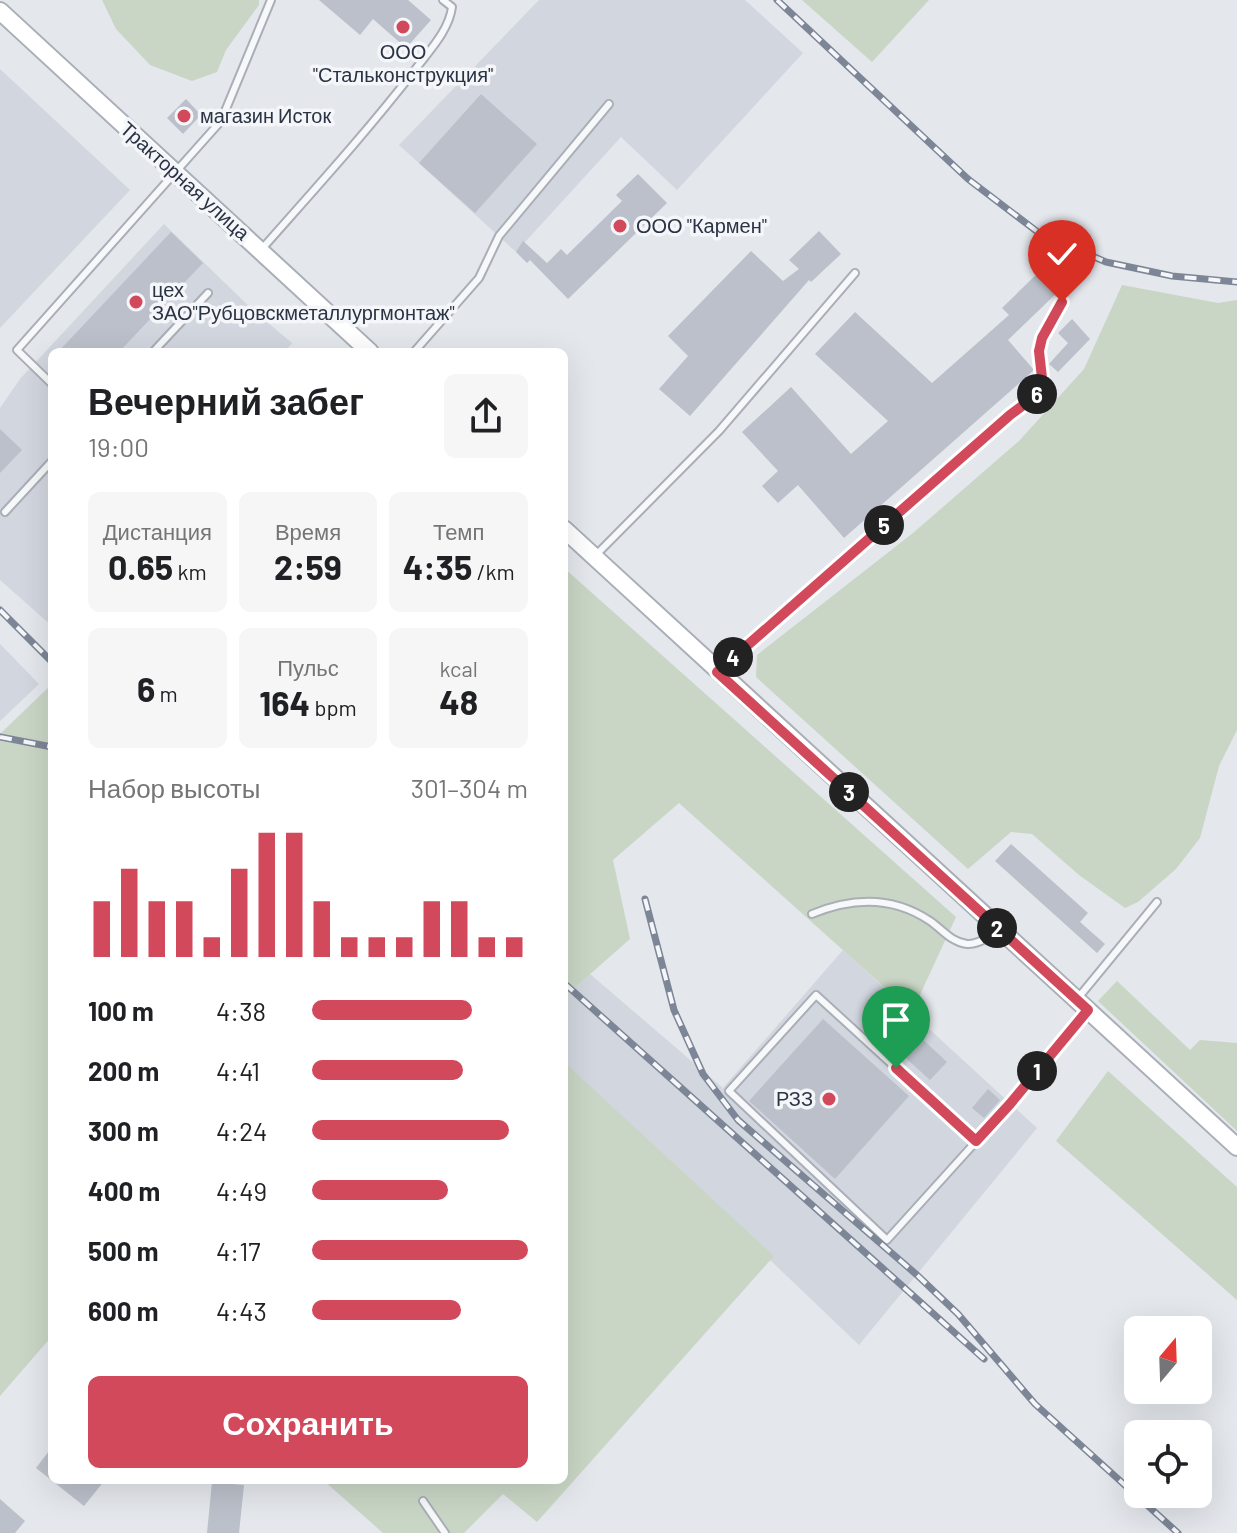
<!DOCTYPE html>
<html lang="ru">
<meta charset="utf-8">
<style>
:root{--surface:#fff;--page:#f6f6f6;--text:#202124;--muted:#757577;--accent:#d1495b}
body{margin:0;font-family:Barlow,sans-serif;background:var(--page);color:var(--text);height:100vh;display:flex;flex-direction:column;font-size:30px;white-space:nowrap}
*{box-sizing:border-box;margin:0}
p{font-size:26px;color:var(--muted)}
.icon{flex:none;width:44px;height:44px;fill:none;stroke:currentColor;stroke-width:2;stroke-linecap:round;stroke-linejoin:round}
.map{position:relative;flex:1;overflow:hidden}
.drawer{position:absolute;left:48px;top:348px;width:520px;height:1136px;display:flex;flex-direction:column;background:var(--surface);border-radius:12px;box-shadow:0 8px 32px #0002}
.drawer>*{flex:none}
.needle{width:52px;rotate:19deg}
.buttons{position:absolute;left:1124px;top:1316px;display:grid;gap:16px}
.buttons a{display:grid;place-items:center;width:88px;height:88px;border-radius:12px;background:var(--surface);box-shadow:0 8px 32px #0002;font-size:40px}
.pin{position:absolute;display:grid;place-items:center;width:68px;height:68px;color:#fff;margin:-82px -34px;border-radius:50% 50% 50% 0;rotate:-45deg;box-shadow:0 0 8px #0007}
.pin .icon{rotate:45deg}
.km{position:absolute;width:40px;height:40px;margin:-20px;border-radius:50%;background:#222;color:#fff;font-size:22px;line-height:40px;text-align:center}
.round{display:grid;place-items:center;flex:none;width:84px;height:84px;border-radius:12px;background:var(--page)}
.overview{display:flex;align-items:center;justify-content:space-between;height:136px;padding:0 40px}
h1{font-size:36px;font-weight:700;line-height:60px}
.metrics{display:grid;grid-template-columns:repeat(3,1fr);gap:12px;height:136px;padding:8px 40px}
.metrics div{display:grid;align-content:center;border-radius:12px;background:var(--page);text-align:center}
.metrics b{font-size:34px;font-weight:700}
.metrics small{font-size:22px;font-weight:400}
.metrics p{font-size:22px}
.chart{height:224px;padding:16px 40px}
.chart p{display:flex;justify-content:space-between}
.chart svg{width:100%;height:144px;margin-top:8px;stroke:var(--accent);stroke-width:6}
.cta{display:flex;gap:16px;margin-top:auto;padding:16px 40px}
.cta a{flex:1;height:92px;border-radius:12px;background:var(--accent);color:#fff;font-size:32px;font-weight:700;line-height:92px;text-align:center}
ul{padding:0 40px;list-style:none;font-size:26px}
li{display:grid;grid-template-columns:128px 96px 1fr;align-items:center;height:60px}
li i{height:20px;border-radius:10px;background:var(--accent)}
.map>svg:first-child{display:block}
</style>
<div class="map">
<svg width="1237" height="1533" viewBox="0 0 1237 1533">
<rect width="100%" height="100%" fill="#e4e7ec"/>
<g fill="#d2d6de">
<polygon points="539,0 745,0 803,53 677,190 621,137 516,252 399,145"/>
<polygon points="0,69 130,190 0,328"/>
<polygon points="164,224 255,312 292,343 285,352 52,352 52,626 0,580 0,408 20,379"/>
<polygon points="0,644 39,684 0,721"/>
<polygon points="843,950 1037,1128 859,1345 564,1063 564,997 590,974 723,1088"/>
</g>
<g fill="#c9d6c5">
<polygon points="102,0 259,0 259,5 226,50 217,72 192,81 150,65 116,29"/>
<polygon points="802,0 929,0 872,62"/>
<polygon points="1122,285 1218,303 1237,300 1237,730 1219,766 1200,838 1176,869 1138,902 1125,908 1079,875 1032,834 1011,832 968,869 756,677 757,655 913,533 1019,441 1084,369"/>
<polygon points="564,568 956,917 912,1012 679,803 613,860 630,939 564,997"/>
<polygon points="52,684 52,1336 0,1396 0,734"/>
<polygon points="1117,981 1190,1050 1200,1040 1237,1043 1237,1131 1098,1001"/>
<polygon points="564,1062 774,1256 537,1522 503,1494 464,1533 383,1533 323,1480 564,1480"/>
<polygon points="1108,1071 1237,1187 1237,1300 1056,1141"/>
</g>
<g fill="#bbc0ca">
<polygon points="319,0 408,0 431,20 406,48 373,19 360,35"/>
<polygon points="481,94 537,144 475,213 419,163"/>
<polygon points="186,99 201,115 183,134 167,118"/>
<polygon points="638,174 667,203 568,299 530,260 527,263 516,252 523,241 547,263 561,249 567,255 622,201 616,195"/>
<polygon points="819,231 841,254 811,282 809,280 690,416 659,389 688,356 668,336 751,251 783,281 799,269 789,260"/>
<polygon points="171,232 203,263 119,352 58,352"/>
<polygon points="1044,267 1063,287 1008,340 1034,370 844,538 798,485 778,503 762,486 778,471 742,432 791,387 851,454 888,421 815,354 855,312 932,383 1009,315 1002,308"/>
<polygon points="1072,319 1090,339 1058,372 1049,364 1068,343 1058,333"/>
<polygon points="0,429 22,450 0,473"/>
<polygon points="1011,844 1088,913 1080,922 1105,944 1097,953 995,861"/>
<polygon points="823,1019 909,1096 835,1179 749,1101"/>
<polygon points="903,1021 947,1062 930,1080 886,1040"/>
<polygon points="988,1089 1000,1100 984,1118 972,1108"/>
<polygon points="52,1447 52,1480 105,1480 84,1506 36,1468"/>
<polygon points="212,1482 244,1485 239,1533 207,1533"/>
<polygon points="0,1499 25,1521 15,1533 0,1533"/>
</g>
<g fill="none" stroke-linecap="round" stroke-linejoin="round">
<defs>
<g id="lane">
<path d="M261,250C313,191 366,133 414,71C428,52 449,31 452,7L443,0"/>
<polyline points="153,352 208,293"/>
<polyline points="414,352 479,278 499,236 609,104"/>
<polyline points="52,384 17,350 221,121 271,0"/>
<polyline points="5,512 52,461"/>
<polyline points="594,557 719,431 855,273"/>
<polyline points="720,669 1010,415 1037,395 1042,378 1039,351 1042,338 1062,302"/>
<path d="M812,914C853,897 893,896 930,921C943,930 951,942 967,944C977,945 991,936 1001,931"/>
<polyline points="1078,998 1157,902"/>
<polyline points="976,1141 816,995 729,1091 887,1240 1010,1104 1088,1010"/>
<polyline points="423,1501 445,1533"/>
</g>
<g id="secondary">
<polyline points="0,11 370,352"/>
<polyline points="564,529 1237,1147"/>
</g>
</defs>
<use href="#lane" stroke="#a9aeb7" stroke-width="10"/>
<use href="#secondary" stroke="#a9aeb7" stroke-width="20"/>
<use href="#lane" stroke="#f7f8fa" stroke-width="6"/>
<use href="#secondary" stroke="#fff" stroke-width="16"/>
<defs>
<g id="rail">
<polyline points="777,0 968,179 1039,233 1106,262 1172,276 1237,282"/>
<polyline points="0,610 52,662"/>
<polyline points="0,737 52,747"/>
<polyline points="645,899 674,1010 703,1074 738,1120 917,1275 958,1314 1035,1404 1178,1533"/>
<polyline points="564,983 984,1359"/>
</g>
</defs>
<use href="#rail" stroke="#7d8696" stroke-width="7"/>
<use href="#rail" stroke="#f4f6f9" stroke-width="4" stroke-dasharray="12" stroke-linecap="butt"/>
</g>
<g fill="none" stroke-linecap="round" stroke-linejoin="round">
<defs>
<polyline id="route" points="896,1068 976,1141 1010,1104 1088,1010 717,672 1010,415 1037,395 1042,378 1039,351 1042,338 1062,302"/>
</defs>
<use href="#route" stroke="#fff" stroke-width="16"/>
<use href="#route" stroke="#d1495b" stroke-width="10"/>
</g>
<g fill="#d1495b" stroke="#f4f6f9" stroke-width="3">
<circle cx="403" cy="27" r="8"/>
<circle cx="184" cy="116" r="8"/>
<circle cx="620" cy="226" r="8"/>
<circle cx="136" cy="302" r="8"/>
<circle cx="829" cy="1099" r="8"/>
</g>
<g text-anchor="middle" stroke-width="7" stroke-linejoin="round" paint-order="stroke">
<g font-size="20" fill="#2b3445" stroke="#f4f6f9" text-anchor="start">
<text x="403" y="59" text-anchor="middle">ООО<tspan x="403" dy="23">"Стальконструкция"</tspan></text>
<text x="200" y="123">магазин Исток</text>
<text x="636" y="233">ООО "Кармен"</text>
<text x="152" y="297">цех<tspan x="152" dy="23">ЗАО"Рубцовскметаллургмонтаж"</tspan></text>
<text x="813" y="1106" text-anchor="end">РЗЗ</text>
</g>
<g font-size="20" fill="#2b3445" stroke="#f4f6f9">
<text transform="translate(185 181) rotate(42)" y="7">Тракторная улица</text>
</g>
</g>
</svg>
<div class="buttons">
<a><svg class="needle" viewBox="-14 -14 28 28"><path d="M0-13l5 13h-10z" fill="#e53935"/><path d="M0 13l5-13h-10z" fill="#757577"/></svg></a>
<a><svg class="icon" aria-label="locate" viewBox="0 0 24 24"><circle cx="12" cy="12" r="6"/><path d="M12 2v4M12 18v4M2 12h4M18 12h4"/></svg></a>
</div>
<div class="pin" style="left:896px;top:1068px;background:#1e9e55"><svg class="icon" aria-label="arrive" viewBox="0 0 24 24"><path d="M6 21V4h12l-3 4 3 4H6"/></svg></div>
<div class="pin" style="left:1062px;top:302px;background:#d93025"><svg class="icon" aria-label="check" viewBox="0 0 24 24"><path d="M5 12l5 5 9-10"/></svg></div>
<b class="km" style="left:1037px;top:1071px">1</b>
<b class="km" style="left:997px;top:928px">2</b>
<b class="km" style="left:849px;top:792px">3</b>
<b class="km" style="left:733px;top:657px">4</b>
<b class="km" style="left:884px;top:525px">5</b>
<b class="km" style="left:1037px;top:394px">6</b>
<section class="drawer">
<div class="overview"><div><h1>Вечерний забег</h1><p>19:00</p></div><a class="round"><svg class="icon" aria-label="share" viewBox="0 0 24 24"><path d="M12 15V3M7 8l5-5 5 5M5 13v7h14v-7"/></svg></a></div>
<div class="metrics">
<div><p>Дистанция</p><b>0.65<small> km</small></b></div>
<div><p>Время</p><b>2:59</b></div>
<div><p>Темп</p><b>4:35<small> /km</small></b></div>
</div>
<div class="metrics">
<div><b>6<small> m</small></b></div>
<div><p>Пульс</p><b>164<small> bpm</small></b></div>
<div><p>kcal</p><b>48</b></div>
</div>
<div class="chart"><p><span>Набор высоты</span>301–304 m</p>
<svg viewBox="0 0 160 44" preserveAspectRatio="none"><path d="M5 44V27M15 44V17M25 44V27M35 44V27M45 44V38M55 44V17M65 44V6M75 44V6M85 44V27M95 44V38M105 44V38M115 44V38M125 44V27M135 44V27M145 44V38M155 44V38"/></svg>
</div>
<ul>
<li><b>100 m</b>4:38<i style="width:74%"></i></li>
<li><b>200 m</b>4:41<i style="width:70%"></i></li>
<li><b>300 m</b>4:24<i style="width:91%"></i></li>
<li><b>400 m</b>4:49<i style="width:63%"></i></li>
<li><b>500 m</b>4:17<i style="width:100%"></i></li>
<li><b>600 m</b>4:43<i style="width:69%"></i></li>
</ul>
<div class="cta"><a>Сохранить</a></div>
</section>
</div>
